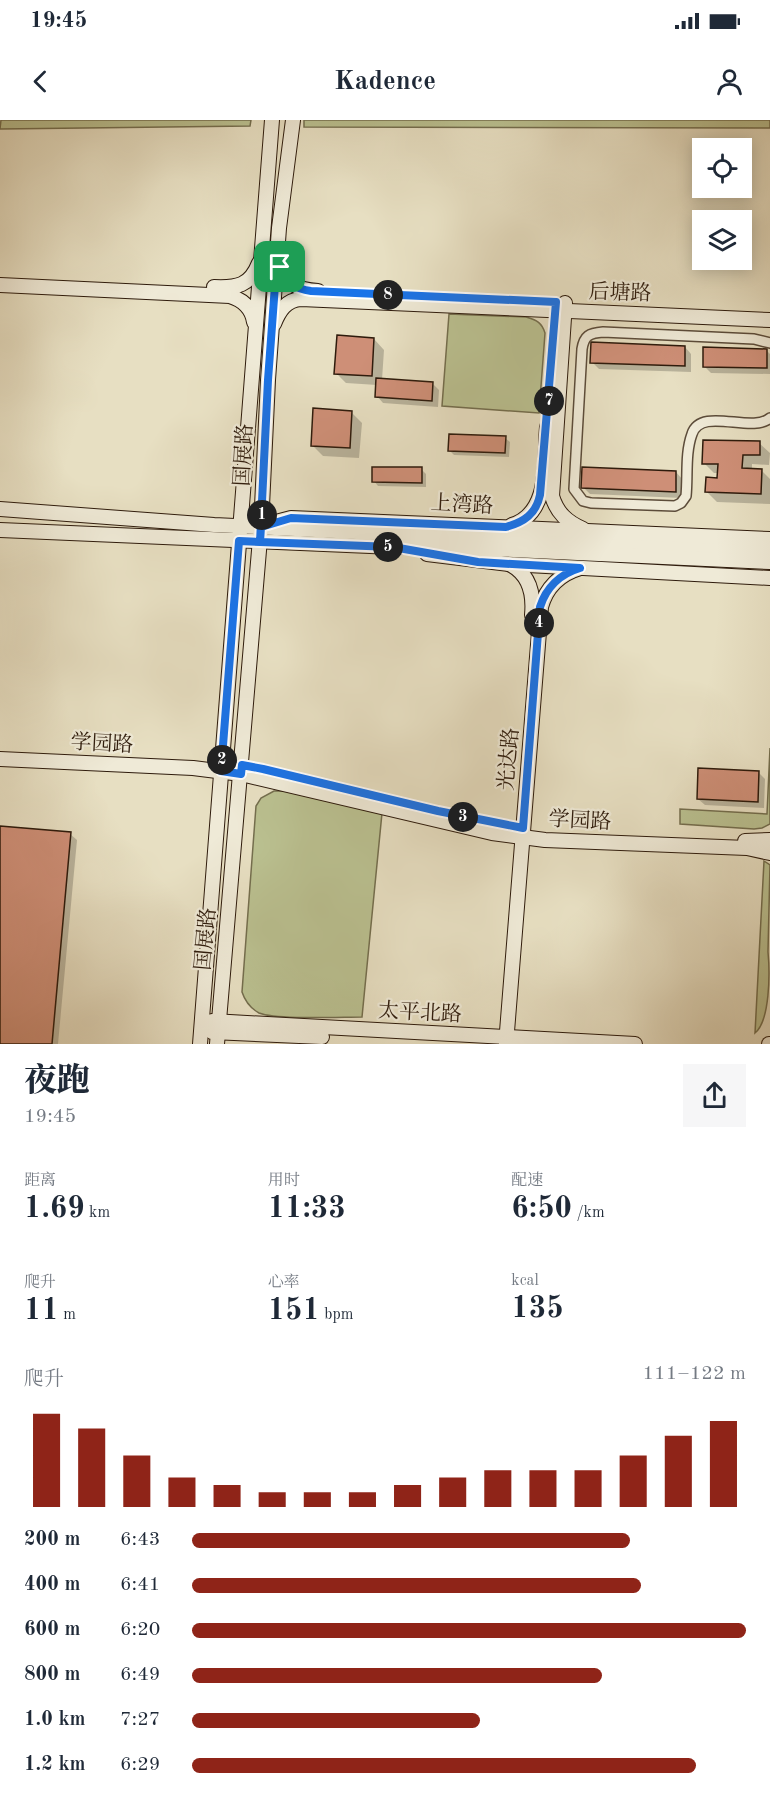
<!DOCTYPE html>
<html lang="zh">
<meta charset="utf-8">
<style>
:root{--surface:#fff;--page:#f6f6f7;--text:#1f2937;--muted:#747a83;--accent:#8f2418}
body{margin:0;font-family:"Old Standard TT","Noto Serif SC",serif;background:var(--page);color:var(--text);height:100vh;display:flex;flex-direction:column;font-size:22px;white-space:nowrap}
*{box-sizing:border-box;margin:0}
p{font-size:20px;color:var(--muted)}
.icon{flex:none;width:33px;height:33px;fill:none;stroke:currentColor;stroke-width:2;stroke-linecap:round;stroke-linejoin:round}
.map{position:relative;height:924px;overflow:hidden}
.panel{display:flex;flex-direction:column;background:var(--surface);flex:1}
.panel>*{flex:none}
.controls{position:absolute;left:692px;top:18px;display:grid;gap:12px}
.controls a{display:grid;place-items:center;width:60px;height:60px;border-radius:0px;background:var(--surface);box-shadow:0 3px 15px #0003;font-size:30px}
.pin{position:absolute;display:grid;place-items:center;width:51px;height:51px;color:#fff;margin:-26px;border-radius:12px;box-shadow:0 3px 9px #0006}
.km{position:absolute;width:30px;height:30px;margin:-15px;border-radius:50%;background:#222;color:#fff;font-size:16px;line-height:30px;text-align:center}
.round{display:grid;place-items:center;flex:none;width:63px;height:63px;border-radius:0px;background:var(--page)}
.summary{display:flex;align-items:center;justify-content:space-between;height:102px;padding:0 24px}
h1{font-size:33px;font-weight:800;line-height:45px}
.stats{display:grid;grid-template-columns:repeat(3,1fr);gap:9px;height:102px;padding:6px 24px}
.stats div{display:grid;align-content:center}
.stats b{font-size:30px;font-weight:800}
.stats small{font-size:16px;font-weight:400}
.stats p{font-size:16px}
.chart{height:168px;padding:12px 24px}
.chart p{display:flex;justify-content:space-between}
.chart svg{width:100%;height:108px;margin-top:6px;stroke:var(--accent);stroke-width:6}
ul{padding:0 24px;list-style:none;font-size:20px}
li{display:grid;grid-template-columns:96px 72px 1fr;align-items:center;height:45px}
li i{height:15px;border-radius:8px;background:var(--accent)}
.status{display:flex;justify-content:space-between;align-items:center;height:42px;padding:0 30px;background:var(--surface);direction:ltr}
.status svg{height:16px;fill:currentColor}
header{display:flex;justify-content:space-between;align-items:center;height:78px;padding:0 24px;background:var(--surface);font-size:27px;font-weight:800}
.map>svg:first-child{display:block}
</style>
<div class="status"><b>19:45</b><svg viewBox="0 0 49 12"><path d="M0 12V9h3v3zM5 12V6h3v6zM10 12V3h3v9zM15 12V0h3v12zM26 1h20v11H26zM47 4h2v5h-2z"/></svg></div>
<header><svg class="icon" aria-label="back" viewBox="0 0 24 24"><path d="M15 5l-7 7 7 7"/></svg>Kadence<svg class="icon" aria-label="person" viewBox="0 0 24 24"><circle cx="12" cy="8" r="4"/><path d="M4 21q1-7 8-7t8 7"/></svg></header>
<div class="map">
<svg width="770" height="924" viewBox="0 0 770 924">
<rect width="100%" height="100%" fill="#e7dfc2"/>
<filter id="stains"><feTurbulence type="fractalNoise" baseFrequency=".00333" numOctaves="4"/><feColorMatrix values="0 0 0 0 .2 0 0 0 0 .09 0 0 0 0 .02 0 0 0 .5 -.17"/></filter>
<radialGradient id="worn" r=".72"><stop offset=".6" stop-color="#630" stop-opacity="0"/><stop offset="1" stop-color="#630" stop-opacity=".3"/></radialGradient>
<g fill="#bac090" stroke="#746e4e" stroke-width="1.5">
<polygon points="1,0 251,0 250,6 0,9"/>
<polygon points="304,0 770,0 770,8 304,7"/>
<path d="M449,194L526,197C537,200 542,203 545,213L539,293L442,286Z"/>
<polygon points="770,628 770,704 762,708 754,709 680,704 680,689 767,694"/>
<path d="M274,671H289L382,693L362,897C339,897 277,900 259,893C250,888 245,881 242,872L256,686L261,678Z"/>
<path d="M764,741L770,745L768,832C770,853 770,901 755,913Z"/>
</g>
<g fill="#0003">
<polygon points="374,219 384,230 382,260 432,263 439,270 438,287 383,283 377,276 377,265 346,263 336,253"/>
<polygon points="685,227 691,234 691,252 599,249 592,242"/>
<polygon points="767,231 770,234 770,254 711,253 704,246"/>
<polygon points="351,292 362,303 359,338 323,336 312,325"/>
<polygon points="505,318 510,322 509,337 454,335 449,330"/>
<polygon points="759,323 770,333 769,345 752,344 752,350 761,350 770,359 770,384 717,382 707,372 719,359 719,353 714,353 704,343"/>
<polygon points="421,349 426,354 426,367 378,366 374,361"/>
<polygon points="676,352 682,359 682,378 590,374 583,367"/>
<polygon points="758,652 765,659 764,688 705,685 698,679"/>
<polygon points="0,707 70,714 77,720 58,924 0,924"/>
</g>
<g fill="#ce8f77" stroke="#2e1b0c" stroke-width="1.5">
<polygon points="337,215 374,218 372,256 334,254"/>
<polygon points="591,222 685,226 685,246 590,243"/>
<polygon points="703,227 767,229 767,248 703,247"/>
<polygon points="376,258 433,262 432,281 375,277"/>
<polygon points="313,288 352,291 350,328 311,326"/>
<polygon points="449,314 506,316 505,333 448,331"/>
<polygon points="703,320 760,321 760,335 743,335 742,348 762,349 761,374 705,372 706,357 717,358 718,344 702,344"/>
<polygon points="372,347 422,347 422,363 372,362"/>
<polygon points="582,347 676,351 676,372 581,368"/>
<polygon points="698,648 759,651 758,682 697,679"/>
<polygon points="0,706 71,712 52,924 0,924"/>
</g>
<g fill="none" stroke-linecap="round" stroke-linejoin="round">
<defs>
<path id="street" d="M770,223L754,219L603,212C589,213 584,216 582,229L574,369L583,381L591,383L675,386L681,383L686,376C688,356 685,333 692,314C701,286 752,314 770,298"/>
<g id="secondary">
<path d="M278,141C284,163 297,170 318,171"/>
<path d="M0,165L230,176C243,180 252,188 254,202"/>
<path d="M214,167C237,168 250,166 259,143"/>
<path d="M565,183L552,376C557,393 567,402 583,409"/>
<path d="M274,204C279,191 286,180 301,179L770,200"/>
<polyline points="0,389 214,405 770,432"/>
<polyline points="272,403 291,398 770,419"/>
<path d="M512,405C551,393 544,340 547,307"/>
<polyline points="0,410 393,427 430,426 770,442"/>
<polyline points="427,434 509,444 770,458"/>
<path d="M509,444C530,454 534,474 532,495"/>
<polyline points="0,639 193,648 241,654 492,713 545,720 747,728 770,733"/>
<polyline points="745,721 770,720"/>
<polyline points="212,901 635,924"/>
<polyline points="212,912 322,917"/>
<polyline points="200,924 272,0"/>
<polyline points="217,924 261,407 268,260 279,108 293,0"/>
<path d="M506,924L541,487C546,468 560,454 580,448"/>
<polyline points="769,924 770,924"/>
</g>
</defs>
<use href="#street" stroke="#5c4c3a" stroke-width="12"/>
<use href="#secondary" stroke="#2e1b0c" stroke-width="16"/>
<use href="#street" stroke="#efead7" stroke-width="9"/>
<use href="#secondary" stroke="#efead7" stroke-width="14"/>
</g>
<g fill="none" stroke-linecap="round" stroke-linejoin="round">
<defs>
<path id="route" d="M280,147L277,138L268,260L260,422L239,421L221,651L241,654L242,645L263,649L438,691L523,708L540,487C546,468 560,454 580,448L478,442L393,427L260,422L261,407L291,398L506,407C524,402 536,394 540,375L556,182L311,171C295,169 286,162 280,147"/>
</defs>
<use href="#route" stroke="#fff" stroke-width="12"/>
<use href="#route" stroke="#1a73e8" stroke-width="8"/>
</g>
<g text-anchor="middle" stroke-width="4.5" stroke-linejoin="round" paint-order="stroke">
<g font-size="21" fill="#2e1b0c" stroke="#efead7">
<text transform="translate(620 172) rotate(2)" y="7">后塘路</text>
<text transform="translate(243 335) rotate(-87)" y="7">国展路</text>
<text transform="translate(462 384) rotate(3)" y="7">上湾路</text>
<text transform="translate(102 623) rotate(3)" y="7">学园路</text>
<text transform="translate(508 639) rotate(-85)" y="7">光达路</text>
<text transform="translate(580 700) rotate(3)" y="7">学园路</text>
<text transform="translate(205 819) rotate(-85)" y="7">国展路</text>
<text transform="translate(420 892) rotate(3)" y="7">太平北路</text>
</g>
</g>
<rect width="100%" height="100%" filter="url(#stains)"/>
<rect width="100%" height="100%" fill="url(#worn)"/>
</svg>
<div class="controls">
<a><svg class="icon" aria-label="locate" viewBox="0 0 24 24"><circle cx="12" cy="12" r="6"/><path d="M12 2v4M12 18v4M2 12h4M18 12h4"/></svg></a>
<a><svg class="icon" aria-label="layers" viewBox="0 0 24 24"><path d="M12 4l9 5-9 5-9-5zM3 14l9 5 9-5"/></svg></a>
</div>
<div class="pin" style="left:280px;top:147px;background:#1e9e55"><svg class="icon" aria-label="arrive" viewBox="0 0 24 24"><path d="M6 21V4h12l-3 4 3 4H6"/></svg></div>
<b class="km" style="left:262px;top:395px">1</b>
<b class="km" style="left:222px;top:640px">2</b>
<b class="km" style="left:463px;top:697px">3</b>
<b class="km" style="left:539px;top:503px">4</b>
<b class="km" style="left:388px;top:427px">5</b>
<b class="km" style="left:549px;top:281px">7</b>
<b class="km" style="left:388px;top:175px">8</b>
</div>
<section class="panel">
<div class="summary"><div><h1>夜跑</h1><p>19:45</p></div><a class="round"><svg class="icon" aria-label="share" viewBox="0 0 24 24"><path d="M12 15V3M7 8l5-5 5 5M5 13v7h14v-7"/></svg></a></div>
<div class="stats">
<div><p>距离</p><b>1.69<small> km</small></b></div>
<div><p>用时</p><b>11:33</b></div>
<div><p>配速</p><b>6:50<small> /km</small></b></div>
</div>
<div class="stats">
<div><p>爬升</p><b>11<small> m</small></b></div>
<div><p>心率</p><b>151<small> bpm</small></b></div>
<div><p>kcal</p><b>135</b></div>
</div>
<div class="chart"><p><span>爬升</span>111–122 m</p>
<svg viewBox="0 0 160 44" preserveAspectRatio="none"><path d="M5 44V6M15 44V12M25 44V23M35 44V32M45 44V35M55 44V38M65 44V38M75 44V38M85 44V35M95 44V32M105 44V29M115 44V29M125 44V29M135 44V23M145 44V15M155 44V9"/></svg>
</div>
<ul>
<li><b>200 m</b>6:43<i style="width:79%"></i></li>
<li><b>400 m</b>6:41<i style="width:81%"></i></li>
<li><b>600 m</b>6:20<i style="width:100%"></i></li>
<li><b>800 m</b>6:49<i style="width:74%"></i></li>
<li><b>1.0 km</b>7:27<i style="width:52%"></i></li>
<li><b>1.2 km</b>6:29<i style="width:91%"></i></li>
</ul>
</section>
